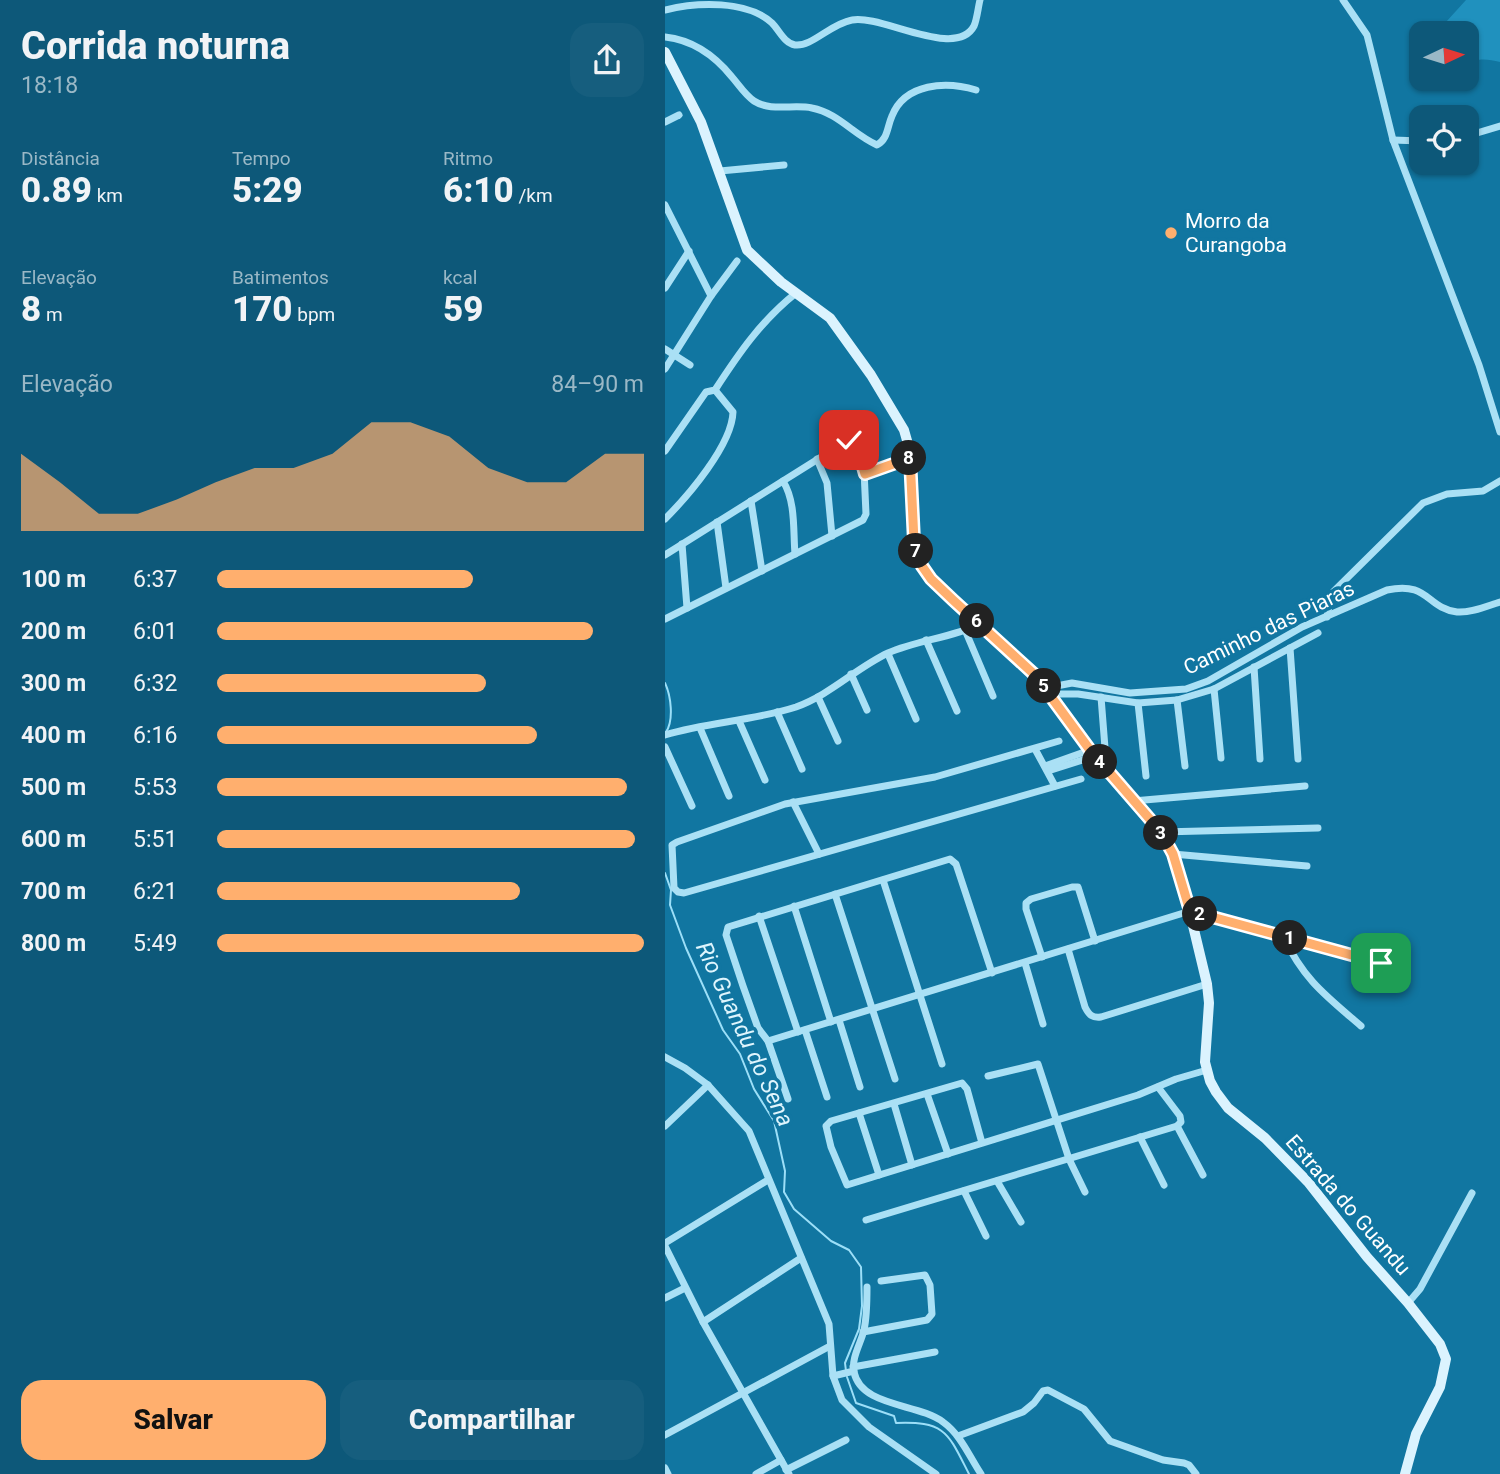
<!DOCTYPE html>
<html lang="pt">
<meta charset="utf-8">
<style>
:root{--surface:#0d5879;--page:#165e7e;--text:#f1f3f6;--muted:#9ab8c6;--accent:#ffaf6e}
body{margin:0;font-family:Roboto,sans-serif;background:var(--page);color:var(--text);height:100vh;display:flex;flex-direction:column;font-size:26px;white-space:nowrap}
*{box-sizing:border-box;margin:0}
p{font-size:23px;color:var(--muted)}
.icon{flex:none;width:38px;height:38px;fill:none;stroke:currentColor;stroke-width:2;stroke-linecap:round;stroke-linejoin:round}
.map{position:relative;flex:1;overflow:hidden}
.side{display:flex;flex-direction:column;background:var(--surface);width:665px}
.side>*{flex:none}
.needle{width:46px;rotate:86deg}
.controls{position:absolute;left:744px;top:21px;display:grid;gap:14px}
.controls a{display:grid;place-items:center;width:70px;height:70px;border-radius:14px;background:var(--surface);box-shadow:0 2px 5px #0004;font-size:35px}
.pin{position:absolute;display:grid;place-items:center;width:60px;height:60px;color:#fff;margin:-30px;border-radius:14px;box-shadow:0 4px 10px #0006}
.km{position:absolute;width:35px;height:35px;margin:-18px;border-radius:50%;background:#222;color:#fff;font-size:19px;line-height:35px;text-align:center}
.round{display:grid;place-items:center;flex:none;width:74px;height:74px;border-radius:21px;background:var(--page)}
.overview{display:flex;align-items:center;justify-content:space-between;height:119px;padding:0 21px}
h1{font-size:38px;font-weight:800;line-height:52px}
.stats{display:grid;grid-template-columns:repeat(3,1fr);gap:10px;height:119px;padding:7px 21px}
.stats div{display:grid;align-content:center}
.stats b{font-size:35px;font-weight:800}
.stats small{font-size:19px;font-weight:400}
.stats p{font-size:19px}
.chart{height:196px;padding:14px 21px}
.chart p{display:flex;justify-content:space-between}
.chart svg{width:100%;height:126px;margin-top:7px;fill:var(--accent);opacity:.7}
.button{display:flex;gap:14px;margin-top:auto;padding:14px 21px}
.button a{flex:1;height:80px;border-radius:21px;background:var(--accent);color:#111;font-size:28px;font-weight:800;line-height:80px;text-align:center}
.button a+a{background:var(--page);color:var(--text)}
ul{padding:0 21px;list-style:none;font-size:23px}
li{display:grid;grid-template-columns:112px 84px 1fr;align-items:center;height:52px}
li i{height:18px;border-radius:9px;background:var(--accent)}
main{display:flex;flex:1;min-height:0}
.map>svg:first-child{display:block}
</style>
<main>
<section class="side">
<div class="overview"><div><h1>Corrida noturna</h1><p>18:18</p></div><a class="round"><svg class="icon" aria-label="share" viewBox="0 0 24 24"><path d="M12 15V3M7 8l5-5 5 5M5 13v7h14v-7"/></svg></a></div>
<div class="stats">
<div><p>Distância</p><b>0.89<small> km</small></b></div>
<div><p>Tempo</p><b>5:29</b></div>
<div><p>Ritmo</p><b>6:10<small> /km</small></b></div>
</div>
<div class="stats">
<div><p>Elevação</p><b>8<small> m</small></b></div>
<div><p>Batimentos</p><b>170<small> bpm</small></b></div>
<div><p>kcal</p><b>59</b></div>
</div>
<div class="chart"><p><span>Elevação</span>84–90 m</p>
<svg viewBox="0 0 160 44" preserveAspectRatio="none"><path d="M0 44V17L10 27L20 38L30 38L40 33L50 27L60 22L70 22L80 17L90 6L100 6L110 11L120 22L130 27L140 27L150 17L160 17V44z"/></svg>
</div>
<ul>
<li><b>100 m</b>6:37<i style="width:60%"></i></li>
<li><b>200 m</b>6:01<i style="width:88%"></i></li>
<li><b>300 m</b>6:32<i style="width:63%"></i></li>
<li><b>400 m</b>6:16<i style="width:75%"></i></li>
<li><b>500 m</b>5:53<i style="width:96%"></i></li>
<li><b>600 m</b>5:51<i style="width:98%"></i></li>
<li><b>700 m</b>6:21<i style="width:71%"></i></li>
<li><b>800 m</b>5:49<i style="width:100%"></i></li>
</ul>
<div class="button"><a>Salvar</a><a>Compartilhar</a></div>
</section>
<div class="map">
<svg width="835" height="1474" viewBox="0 0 835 1474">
<rect width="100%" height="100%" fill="#1176a1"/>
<path fill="#2091be" d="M801,0H835V62C822,59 812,57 802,66V33H771Z"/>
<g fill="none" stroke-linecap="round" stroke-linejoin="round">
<g stroke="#9cdff8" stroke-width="2">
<path d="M0,683C6,696 9,720 1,732"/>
<polyline points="0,873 6,890 5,905 21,948 58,1030 75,1054 89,1089 109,1121 120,1171 119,1192 129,1209 166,1241 184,1250 196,1267 197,1306 194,1329 180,1363 181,1371"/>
<path d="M182,1377L191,1403L229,1416L231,1423C281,1421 283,1433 304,1474"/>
</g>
<g stroke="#aae0f5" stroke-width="7">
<polyline points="678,0 702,35 728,140 814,365 835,432"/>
<path d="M0,10C32,2 82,0 107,23C114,30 119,43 130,45C147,47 165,24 187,20C216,14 291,60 309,26C312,19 313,8 315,0"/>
<path d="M0,37C28,40 50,56 67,77C74,85 80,95 89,101C106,112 129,104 147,108C173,113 189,135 212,145C223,139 222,127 227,116C240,83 281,81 311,90"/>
<polyline points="0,122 14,115"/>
<polyline points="802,136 835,126"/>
<polyline points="728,140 756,141"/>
<polyline points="55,171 119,165"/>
<polyline points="0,205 46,296"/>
<polyline points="0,288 24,251"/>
<polyline points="0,349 25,365"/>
<polyline points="0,369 46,296 72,261"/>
<path d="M0,451L41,392L50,390C74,353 96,321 131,293"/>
<polyline points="152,459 162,483 167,536"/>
<polyline points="199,474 245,458"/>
<path d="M118,481C131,502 128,531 130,554"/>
<polyline points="86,501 97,571"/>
<path d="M0,519C23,496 67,445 68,412L50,390"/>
<polyline points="52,522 61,588"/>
<polyline points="17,544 22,608"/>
<polyline points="0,555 177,444 184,440 191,442 199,470 201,514 198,520 0,619"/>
<polyline points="662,617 666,594 758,503 782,494 818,491 835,481"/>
<polyline points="300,630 328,696"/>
<polyline points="261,640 292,711"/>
<polyline points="625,648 633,759"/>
<polyline points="223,654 251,719"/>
<polyline points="589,667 595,759"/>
<polyline points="186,674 202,710"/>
<path d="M381,688L407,683L465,693L521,689L543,681L637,627L722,590C764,581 761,608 792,612C807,613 822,606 835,602"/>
<polyline points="549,689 556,758"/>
<polyline points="386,694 413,694 473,703 512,700 549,689 653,633"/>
<polyline points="153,697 173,741"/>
<polyline points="436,697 440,748"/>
<polyline points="512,700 520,766"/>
<polyline points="473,703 481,776"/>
<polyline points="112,712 137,769"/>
<polyline points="74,721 100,780"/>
<polyline points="35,728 64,796"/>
<path d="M0,735C42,722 88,721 131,707C165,695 191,668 223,653C253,640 286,638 315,624"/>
<polyline points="394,741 270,777 120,804 12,842 7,845 9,888 13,892 19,893 416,779"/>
<polyline points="0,747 27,806"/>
<polyline points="370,749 390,786"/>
<polyline points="380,766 425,750"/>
<polyline points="383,771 430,756"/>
<polyline points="468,801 640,786"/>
<polyline points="128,802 154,854"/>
<polyline points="496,832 653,828"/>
<polyline points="508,854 642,866"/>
<polyline points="218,880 277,1064"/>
<polyline points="170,894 230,1079"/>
<polyline points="129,906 166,1022"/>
<polyline points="94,916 133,1032"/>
<path d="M618,936C639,980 660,995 696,1026"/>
<path d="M403,949L420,1007C424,1015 427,1018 436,1017L542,984"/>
<polyline points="377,957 361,909 361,903 366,899 407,887 413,887 430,941"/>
<polyline points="360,963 378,1024"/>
<polyline points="174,1020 195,1087"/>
<polyline points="140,1030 162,1097"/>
<polyline points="103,1041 525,911 716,963"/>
<polyline points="0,1057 20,1068 43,1085 84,1131 164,1324 168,1376 177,1400 204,1427 271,1474"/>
<polyline points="323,1076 373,1064 404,1159 420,1192"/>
<polyline points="262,1094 283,1154"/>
<polyline points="123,1099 103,1041 93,1028 78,986 61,935 63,927 285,859 291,864 327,973"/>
<polyline points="229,1104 247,1165"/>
<polyline points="194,1113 214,1175"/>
<polyline points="0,1126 43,1085"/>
<polyline points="512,1126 538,1175"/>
<polyline points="475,1137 499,1185"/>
<polyline points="317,1143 302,1089 297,1083 166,1121 161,1126 166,1147 182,1185 473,1095 511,1079 542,1070"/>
<polyline points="332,1181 356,1222"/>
<polyline points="299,1191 321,1236"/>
<polyline points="201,1220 512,1126 516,1122 515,1116 493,1087"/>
<polyline points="0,1243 103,1180"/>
<polyline points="0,1246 38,1322 124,1474"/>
<path d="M202,1287C202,1302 202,1316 199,1330C196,1343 186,1358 189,1372C196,1407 253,1403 278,1422C296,1435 304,1456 316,1474"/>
<polyline points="0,1298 20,1288"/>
<polyline points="743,1303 755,1289 807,1193"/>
<polyline points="38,1322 136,1258"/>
<polyline points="198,1332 262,1320 267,1314 265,1285 260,1275 216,1281"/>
<polyline points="188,1367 270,1352"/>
<polyline points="168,1376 189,1371"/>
<polyline points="0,1435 165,1346"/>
<polyline points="293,1436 358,1412 369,1403 378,1391 383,1390 419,1409 445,1441 498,1460 519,1463 524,1465 531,1474"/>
<polyline points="0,1468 3,1474"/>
<polyline points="121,1470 181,1440"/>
<polyline points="91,1474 116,1460"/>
</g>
<polyline stroke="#dbf3fe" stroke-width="10" points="0,52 36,122 82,250 116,282 165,318 206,375 239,430 245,451 249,541 257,566 272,585 374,679 425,750 502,842 519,888 542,984 544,1003 540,1062 545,1081 551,1092 563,1108 600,1138 643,1182 702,1257 743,1303 775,1344 781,1359 775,1387 751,1434 740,1474"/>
</g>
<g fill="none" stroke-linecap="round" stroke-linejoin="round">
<defs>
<polyline id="route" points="184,440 191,442 200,474 245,458 249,541 257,566 266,579 288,600 370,675 425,750 496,832 508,854 525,911 716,963"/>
</defs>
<use href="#route" stroke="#fff" stroke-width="14"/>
<use href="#route" stroke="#ffaf6e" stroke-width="9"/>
</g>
<circle fill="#ffaf6e" stroke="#1176a1" stroke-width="2.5" cx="506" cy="233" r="7"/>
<g text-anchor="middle" stroke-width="7" stroke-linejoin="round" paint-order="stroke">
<g font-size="21" fill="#fff" stroke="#1176a1" text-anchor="start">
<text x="520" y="228">Morro da<tspan x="520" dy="24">Curangoba</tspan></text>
</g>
<g font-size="21" fill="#fff" stroke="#1176a1">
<text transform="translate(604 628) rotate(-26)" y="7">Caminho das Piaras</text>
<text transform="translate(683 1205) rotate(49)" y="7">Estrada do Guandu</text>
</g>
<g font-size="23" font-style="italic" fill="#dff5fd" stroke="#1176a1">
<text transform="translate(80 1034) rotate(65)" y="8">Rio Guandu do Sena</text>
</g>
</g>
</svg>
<div class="controls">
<a><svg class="needle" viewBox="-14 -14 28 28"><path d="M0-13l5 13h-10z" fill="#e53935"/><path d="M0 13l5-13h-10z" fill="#9ab8c6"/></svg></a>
<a><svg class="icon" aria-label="locate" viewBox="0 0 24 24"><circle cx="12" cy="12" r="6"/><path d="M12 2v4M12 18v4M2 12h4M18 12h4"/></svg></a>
</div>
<div class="pin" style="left:716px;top:963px;background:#1e9e55"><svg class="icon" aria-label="arrive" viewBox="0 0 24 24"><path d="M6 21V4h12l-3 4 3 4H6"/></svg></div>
<div class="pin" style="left:184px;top:440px;background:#d93025"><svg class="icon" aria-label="check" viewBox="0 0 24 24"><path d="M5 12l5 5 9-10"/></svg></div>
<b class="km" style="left:625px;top:938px">1</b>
<b class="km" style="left:535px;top:914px">2</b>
<b class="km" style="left:496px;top:833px">3</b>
<b class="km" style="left:435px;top:762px">4</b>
<b class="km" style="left:379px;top:686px">5</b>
<b class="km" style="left:312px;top:621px">6</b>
<b class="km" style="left:251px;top:551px">7</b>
<b class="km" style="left:244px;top:458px">8</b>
</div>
</main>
